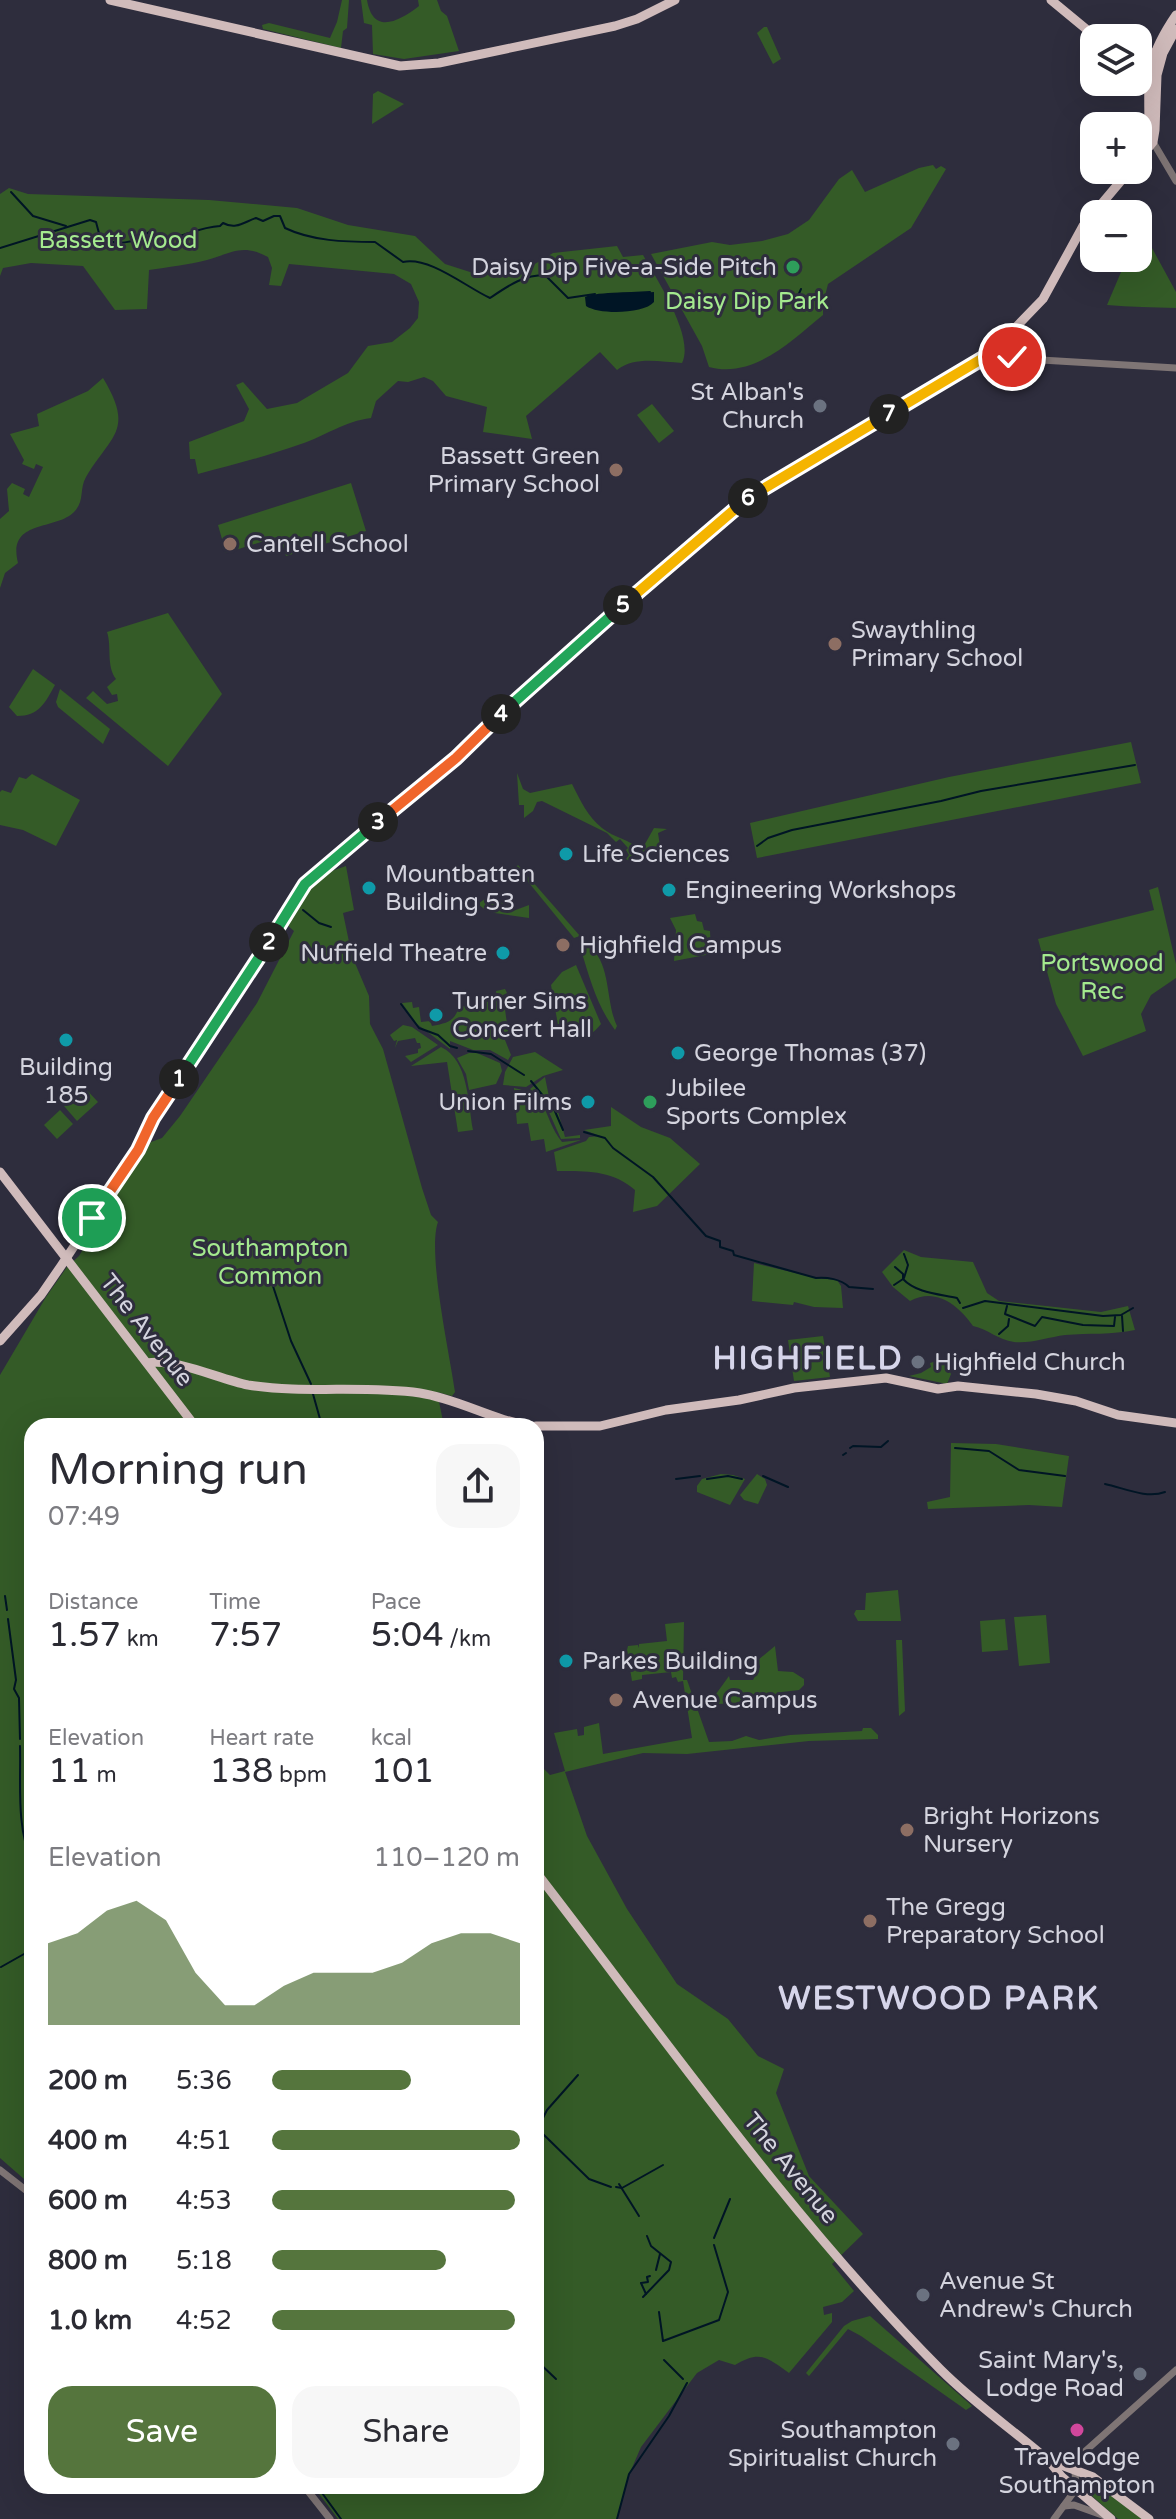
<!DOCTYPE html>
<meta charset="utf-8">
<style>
:root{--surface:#fff;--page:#f7f7f7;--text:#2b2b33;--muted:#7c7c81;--accent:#55753d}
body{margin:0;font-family:"Varela Round",sans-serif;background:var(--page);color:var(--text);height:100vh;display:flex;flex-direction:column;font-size:30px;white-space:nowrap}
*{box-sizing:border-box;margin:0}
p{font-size:26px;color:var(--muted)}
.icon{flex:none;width:44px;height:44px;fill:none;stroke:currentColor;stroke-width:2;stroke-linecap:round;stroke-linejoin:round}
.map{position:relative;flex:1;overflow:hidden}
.sheet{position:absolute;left:24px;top:1418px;width:520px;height:1076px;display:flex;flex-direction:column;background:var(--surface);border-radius:24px;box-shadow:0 8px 32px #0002}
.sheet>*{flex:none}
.fabs{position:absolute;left:1080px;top:24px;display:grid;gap:16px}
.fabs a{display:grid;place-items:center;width:72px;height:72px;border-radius:16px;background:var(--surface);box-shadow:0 8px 32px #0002;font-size:40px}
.pin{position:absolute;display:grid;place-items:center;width:68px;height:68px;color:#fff;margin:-34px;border:4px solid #fff;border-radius:50%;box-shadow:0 2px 8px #0007}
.km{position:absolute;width:40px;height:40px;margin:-20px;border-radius:50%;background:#222;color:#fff;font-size:22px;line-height:40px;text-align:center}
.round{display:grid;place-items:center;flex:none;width:84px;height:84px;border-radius:24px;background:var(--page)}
.head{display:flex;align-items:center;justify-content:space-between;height:136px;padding:0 24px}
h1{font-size:44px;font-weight:600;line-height:60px}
.metrics{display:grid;grid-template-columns:repeat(3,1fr);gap:12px;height:136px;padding:8px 24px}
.metrics div{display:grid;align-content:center}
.metrics b{font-size:34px;font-weight:600}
.metrics small{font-size:22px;font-weight:400}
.metrics p{font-size:22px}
.chart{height:224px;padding:16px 24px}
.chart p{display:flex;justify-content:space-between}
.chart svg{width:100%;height:144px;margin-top:8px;fill:var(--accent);opacity:.7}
.action{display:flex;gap:16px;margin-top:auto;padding:16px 24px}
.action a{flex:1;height:92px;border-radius:24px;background:var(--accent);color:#fff;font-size:32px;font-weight:600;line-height:92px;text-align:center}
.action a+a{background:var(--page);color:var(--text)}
ul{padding:0 24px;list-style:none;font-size:26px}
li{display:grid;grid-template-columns:128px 96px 1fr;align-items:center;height:60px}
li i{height:20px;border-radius:10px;background:var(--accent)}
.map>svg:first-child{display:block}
</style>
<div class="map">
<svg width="1176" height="2519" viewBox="0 0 1176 2519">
<rect width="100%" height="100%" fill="#2e2d3d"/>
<g fill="#345b27">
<polygon points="342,0 349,0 347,28 343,31 341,48 263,29 262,25 269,23 330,38 337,22"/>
<path d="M361,0H367C373,35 398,22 419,6L418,0H437L441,11L447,16L459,51L404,59L373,54L372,25L364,23Z"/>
<polygon points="764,27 767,27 781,59 773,64 757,33"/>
<polygon points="378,91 404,104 372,124 373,94"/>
<path d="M933,165L936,169L941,166L946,169L911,228L828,284L823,304V315C791,341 754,379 709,367L702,346L651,254L712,242L730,245L762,241L788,234L809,220L839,179L852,170L865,192L919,168Z"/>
<path d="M9,188L28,194L209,200L297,208L348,225L415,236L445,264L470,272L520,273L553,253L617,246L623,257L643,255C657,280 695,337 682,363C660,362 635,356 617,370L600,352L526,416L532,439L483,432L487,407L446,396L433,381L424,377L408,382L398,381L376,401L371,418C345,421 325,436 301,444C267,456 233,465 198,474L195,459H190L189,442L244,421L249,409L236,385L243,382L267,409L297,403L348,373L368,346L392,342L410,328L418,318L419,302L411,284L394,274L289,264L281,286L269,285L272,268L268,257C242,243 232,253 207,260C188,265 168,267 149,270L147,309L115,310L83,266L31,263L3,268L0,276V194Z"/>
<path d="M1138,235L1145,249L1152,248L1176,292V308C1153,307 1130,307 1107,305L1127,258H1138Z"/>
<path d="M103,378C135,431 111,435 86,477C79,489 85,501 74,512C55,531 7,519 18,563L5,573L0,588V519L9,511L7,489L12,483L25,489L23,494L29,497L43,467L36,464L34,469L22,464L24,460L10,434L39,426L37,414L88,391Z"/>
<polygon points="652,404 674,431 659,443 637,415"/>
<polygon points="351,483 366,531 286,556 280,536 226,553 218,525"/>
<path d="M168,613L222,694L168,766L86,698L93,691L107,704L118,701L117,694L112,695L107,687L116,679C106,666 112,647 107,632Z"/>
<path d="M33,669L55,685C45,703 39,716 17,716L9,707Z"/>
<polygon points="60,689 110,729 103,744 58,707 56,702"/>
<polygon points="1131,742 1141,783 757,858 750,823 949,777"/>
<path d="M517,773L523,789L530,793L572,784C580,800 588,817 602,828C614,838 630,839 641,851L654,828L667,829L658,833L660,846L646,852L642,862L634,863L626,859L629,855L626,850L628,848L620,839L616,842L607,833L542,801L537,802L533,811L524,818V805H519Z"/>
<polygon points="32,774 80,800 56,846 23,830 0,825 0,792 2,790 11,793 19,777 26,779"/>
<polygon points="518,865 580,936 574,938 516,867"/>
<path d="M346,866L354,910L343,913L352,956L369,996L370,1024L383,1049L422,1188L431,1215L438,1222C427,1253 450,1355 455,1392L452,1396L437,1392L444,1426H32V2186L0,2158V1375L46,1297L67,1267L79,1256L119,1188L151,1142L162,1138L180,1116L257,1003L294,931L287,925L312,886L329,872Z"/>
<polygon points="1158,887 1176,964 1176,978 1151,995 1141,1014 1146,1031 1083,1056 1056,1004 1038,939 1154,910 1149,890"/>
<polygon points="497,897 503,904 505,903 513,911 529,905 529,918 488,912 478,904 486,898 488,900"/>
<polygon points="695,914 697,921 702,922 704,930 710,931 711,954 674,961 676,930 670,918"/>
<path d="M588,945C612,963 605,1001 617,1026L615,1030C597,1006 590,979 581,950Z"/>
<path d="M576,965L601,1024C587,1042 573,1040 558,1025L551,985L562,972Z"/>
<path d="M505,989L507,993L503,995L509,1038L505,1040L511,1055L508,1060L490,1050H473L450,1041V1049L417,1024L402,1003L412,1002L413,1008L419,1007L421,1022L430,1021L432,1026C447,1023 454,1022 459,1007L497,1000L496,991Z"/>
<polygon points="403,1025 412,1027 438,1045 411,1062 405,1056 418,1053 418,1049 421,1048 420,1043 417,1043 415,1038 398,1041 395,1048 397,1040 394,1041 390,1035"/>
<path d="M441,1047C469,1060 468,1104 473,1130L458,1132L447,1062L411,1066Z"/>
<polygon points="535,1052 563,1070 543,1076 526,1087 503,1085 505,1072 513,1057"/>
<polygon points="469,1053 477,1053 500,1063 502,1071 496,1084 469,1090 466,1074 457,1058"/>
<polygon points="545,1077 549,1097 553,1097 554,1108 557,1108 565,1137 580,1135 580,1138 561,1139 544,1101 530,1089"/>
<polygon points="84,1087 98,1102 77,1121 64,1106"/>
<path d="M514,1088C551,1095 542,1117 562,1142L581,1140L546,1152L544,1139L531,1141L528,1123L517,1124Z"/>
<path d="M611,1107L641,1127L670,1138L700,1164L657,1206L633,1212L635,1190C612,1170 586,1171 557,1171L554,1152L586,1141L589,1137L600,1136L584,1130L611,1126Z"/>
<polygon points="60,1110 73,1124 57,1139 44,1125"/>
<path d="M904,1250L921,1257L973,1262L987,1293L999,1301L1101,1312L1128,1306L1135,1330C1112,1335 1089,1333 1065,1335C1049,1337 1030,1344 1014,1342C998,1340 988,1329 973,1326C958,1305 936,1287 910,1301L893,1287L882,1272Z"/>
<polygon points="754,1263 816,1278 837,1280 841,1286 843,1308 814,1307 794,1302 793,1305 752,1301"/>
<polygon points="823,1336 830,1377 794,1381 788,1340"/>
<polygon points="943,1359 951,1374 947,1384 909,1376 921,1373 931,1367 930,1363"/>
<polygon points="951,1443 996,1444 1069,1456 1062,1507 1029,1505 928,1509 927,1502 950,1497"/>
<polygon points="721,1474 733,1475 745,1479 730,1505 697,1492 697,1486 702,1479"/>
<polygon points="757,1474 765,1479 767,1485 758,1504 744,1500 740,1495"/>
<polygon points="898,1590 901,1621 858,1621 854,1614 856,1610 865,1610 866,1593"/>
<polygon points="1046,1615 1050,1663 1019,1666 1014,1617"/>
<polygon points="1005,1619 1008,1650 982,1652 980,1621"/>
<path d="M684,1622L683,1680H687L709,1742L732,1741L746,1736L759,1740L790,1735L862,1731L863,1728H871L878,1735V1739L809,1741L687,1754L643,1753L565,1772L587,1836L627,1909L677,1984L728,2019L758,2056L784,2069L776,2093L809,2176L863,2234L832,2264L854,2291L842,2302L823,2307L824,2315L832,2313V2322L789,2373C767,2357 760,2350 735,2365L719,2360L697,2373L641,2447L628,2477L617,2519H338L313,2486H536V1700L544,1749L540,1765L550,1775L565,1771L554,1733L577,1729L578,1736L584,1735V1727L599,1723L603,1754L692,1738L683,1681L678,1682L676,1677L672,1678L671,1672L642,1675V1679L632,1681L627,1650L628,1646L638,1645L639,1648V1644L667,1641L665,1624Z"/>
<polygon points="896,1640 902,1640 905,1711 899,1716"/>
<polygon points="775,1646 778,1671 793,1672 804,1679 804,1685 799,1690 782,1692 756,1702 717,1704 716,1694 729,1676 730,1680 753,1680 760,1667 758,1660"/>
<polygon points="870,2316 972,2406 966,2410 861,2336 848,2329 809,2376 806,2373 844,2326 852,2321"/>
<polygon points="1093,2481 1143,2519 1118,2519 1083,2488 1084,2482"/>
</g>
<path fill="#001525" d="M654,292V302C644,314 599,315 586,306L585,297C598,291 637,293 654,292Z"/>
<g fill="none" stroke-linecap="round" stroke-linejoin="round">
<g stroke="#001525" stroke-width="2">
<polyline points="11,192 33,216 66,226"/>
<path d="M0,248L90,220L96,222L100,237C113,246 137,244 149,232L169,239C187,235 201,227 220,226L223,223C236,230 244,222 256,218L263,221L274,216H280L285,228C312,241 345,242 375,242L403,262C429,256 466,287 490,298C508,286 523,275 545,275L568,298L595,294"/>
<polyline points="613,294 650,292"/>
<polyline points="797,298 801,289"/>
<polyline points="757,846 768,838 792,830 941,801 981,791 1135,765"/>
<polyline points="303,910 319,923 331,927"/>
<polyline points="401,1004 419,1028 438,1035 450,1046 457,1048"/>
<polyline points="468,1051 491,1054 524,1075"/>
<polyline points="531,1081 548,1102 551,1102 563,1130"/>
<path d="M584,1132L605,1138L613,1148L653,1177L706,1236L720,1241V1247L733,1251L734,1255L816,1278C827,1277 841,1279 849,1287L873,1289"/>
<polyline points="895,1267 903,1274 903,1279"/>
<polyline points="270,1277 291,1341 311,1384"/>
<polyline points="904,1278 908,1265 904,1254"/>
<path d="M894,1285L903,1279C916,1293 939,1294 957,1298L960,1303"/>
<polyline points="1007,1306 1005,1314 1035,1326 1042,1317 1083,1325 1114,1326 1115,1317"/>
<polyline points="963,1308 985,1301 1103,1316 1121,1315 1133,1308"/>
<polyline points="1122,1316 1123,1331"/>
<polyline points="999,1334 1008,1326 1009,1319"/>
<polyline points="313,1394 322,1426"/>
<polyline points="850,1448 853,1446 881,1447 888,1441"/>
<polyline points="955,1448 989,1451 1019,1470 1065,1476"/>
<polyline points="843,1455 846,1453"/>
<polyline points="763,1476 788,1487"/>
<polyline points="676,1479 700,1476"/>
<polyline points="707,1479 728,1476 742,1479"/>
<path d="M1105,1484C1124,1488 1146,1499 1165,1492"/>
<polyline points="5,1596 7,1610"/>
<polyline points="8,1619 16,1680 14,1689 19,1698 20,1739"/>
<path d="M20,1746C21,1779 16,1831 32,1860"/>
<polyline points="30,1949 32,1948"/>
<polyline points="1,1967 24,1954"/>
<polyline points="578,2075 547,2110 540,2124 543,2134 589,2179 611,2187"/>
<polyline points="619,2184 639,2216"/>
<polyline points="616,2187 622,2188 663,2165"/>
<polyline points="714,2238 730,2199"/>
<polyline points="656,2270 660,2254"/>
<polyline points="646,2294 641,2283 648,2282 647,2277 650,2276"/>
<polyline points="643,2297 669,2270 671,2262 651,2246 647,2236"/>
<polyline points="659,2312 663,2341 719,2320 728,2292 714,2245"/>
<polyline points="536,2360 556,2379"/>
<polyline points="664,2360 683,2379"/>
<polyline points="317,2486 341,2519"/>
<polyline points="617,2519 629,2474 669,2416 687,2383"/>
</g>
<g stroke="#7f7575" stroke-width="7">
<polyline points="1153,142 1176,181"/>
<polyline points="990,354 1006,358 1176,368"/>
<polyline points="0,2170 32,2195"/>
<polyline points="304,2486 330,2519"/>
<polyline points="1064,2506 1074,2505 1105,2516"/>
<polyline points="1054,2519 1076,2489 1075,2471 1081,2455 1176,2370"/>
</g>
<g stroke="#d0bbbb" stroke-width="9">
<polyline points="110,0 400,66 439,63 615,26 637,19 675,0"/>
<polyline points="1051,0 1097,38"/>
<polyline points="1138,60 1155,52"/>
<polyline points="1138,67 1154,74"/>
<path d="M1149,132C1149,77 1144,62 1176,15"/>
<polyline points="1138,160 1153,142 1155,130 1157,75 1163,53 1176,29"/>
<polyline points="0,1172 195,1426"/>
<polyline points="0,1341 41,1295 61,1266 138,1150 159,1109 305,884 446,766 519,697 736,507 800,465 990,354 1043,299 1083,226 1130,170"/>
<path d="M147,1363C177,1358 218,1379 248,1385C305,1394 363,1385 420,1393C459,1399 494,1421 532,1426"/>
<polyline points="536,1426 600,1426 666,1410 739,1400 794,1388 886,1378 938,1389 958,1386 1036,1394 1076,1401 1118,1415 1176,1423"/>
<path d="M536,1872C665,2039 792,2220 941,2370C974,2403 1013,2430 1048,2460L1062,2477L1111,2519"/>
<polyline points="1048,2460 1093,2477 1149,2519"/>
</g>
</g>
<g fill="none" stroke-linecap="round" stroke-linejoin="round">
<defs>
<polyline id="split-1" points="92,1218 138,1150 153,1118 179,1079"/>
<polyline id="split-2" points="179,1079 269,942"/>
<polyline id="split-3" points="269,942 305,884 378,822"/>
<polyline id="split-4" points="378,822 456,758 501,714"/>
<polyline id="split-5" points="501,714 623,605"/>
<polyline id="split-6" points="623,605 748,498"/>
<polyline id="split-7" points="748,498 889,414"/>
<polyline id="split-8" points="889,414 990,354 1012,357"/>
</defs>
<use href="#split-1" stroke="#fff" stroke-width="16"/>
<use href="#split-2" stroke="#fff" stroke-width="16"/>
<use href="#split-3" stroke="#fff" stroke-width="16"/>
<use href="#split-4" stroke="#fff" stroke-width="16"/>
<use href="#split-5" stroke="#fff" stroke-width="16"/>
<use href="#split-6" stroke="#fff" stroke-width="16"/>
<use href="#split-7" stroke="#fff" stroke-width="16"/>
<use href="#split-8" stroke="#fff" stroke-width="16"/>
<use href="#split-1" stroke="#f0652b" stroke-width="10"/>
<use href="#split-2" stroke="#22a559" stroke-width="10"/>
<use href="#split-3" stroke="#22a559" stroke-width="10"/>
<use href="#split-4" stroke="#f0652b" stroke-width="10"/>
<use href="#split-5" stroke="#22a559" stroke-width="10"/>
<use href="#split-6" stroke="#f5b400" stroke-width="10"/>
<use href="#split-7" stroke="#f5b400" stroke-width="10"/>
<use href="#split-8" stroke="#f5b400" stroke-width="10"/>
</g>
<g fill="#2e9e5b" stroke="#2e2d3d" stroke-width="3">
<circle cx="793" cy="267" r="8"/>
<circle cx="650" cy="1102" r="8"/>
</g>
<g fill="#6b7280" stroke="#2e2d3d" stroke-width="3">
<circle cx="820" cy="406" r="8"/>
<circle cx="918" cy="1362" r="8"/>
<circle cx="923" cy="2295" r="8"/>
<circle cx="1140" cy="2374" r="8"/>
<circle cx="953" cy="2444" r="8"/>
</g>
<g fill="#8d6e63" stroke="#2e2d3d" stroke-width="3">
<circle cx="616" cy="470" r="8"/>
<circle cx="230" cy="544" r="8"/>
<circle cx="835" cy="644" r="8"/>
<circle cx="563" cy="945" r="8"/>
<circle cx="616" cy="1700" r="8"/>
<circle cx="907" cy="1830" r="8"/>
<circle cx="870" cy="1921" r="8"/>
</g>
<g fill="#0f9aa8" stroke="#2e2d3d" stroke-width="3">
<circle cx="566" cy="854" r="8"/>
<circle cx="369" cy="888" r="8"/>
<circle cx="669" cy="890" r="8"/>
<circle cx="503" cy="953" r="8"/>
<circle cx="436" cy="1015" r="8"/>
<circle cx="66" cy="1040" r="8"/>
<circle cx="678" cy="1053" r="8"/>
<circle cx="588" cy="1102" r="8"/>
<circle cx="566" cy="1661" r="8"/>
</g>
<circle fill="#d1479c" stroke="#2e2d3d" stroke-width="3" cx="1077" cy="2430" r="8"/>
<g text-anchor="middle" stroke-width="6" stroke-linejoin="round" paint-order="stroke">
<g font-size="24" fill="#a4ea8e" stroke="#2e2d3d">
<text x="118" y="248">Bassett Wood</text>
<text x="747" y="309">Daisy Dip Park</text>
<text x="1102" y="971">Portswood<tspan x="1102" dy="28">Rec</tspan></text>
<text x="270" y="1256">Southampton<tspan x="270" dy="28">Common</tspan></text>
</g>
<g font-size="24" fill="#d4d4de" stroke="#2e2d3d" text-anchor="start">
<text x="777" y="275" text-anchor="end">Daisy Dip Five-a-Side Pitch</text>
<text x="804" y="400" text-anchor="end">St Alban's<tspan x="804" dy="28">Church</tspan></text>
<text x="600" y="464" text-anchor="end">Bassett Green<tspan x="600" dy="28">Primary School</tspan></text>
<text x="246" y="552">Cantell School</text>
<text x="851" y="638">Swaythling<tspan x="851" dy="28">Primary School</tspan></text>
<text x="582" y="862">Life Sciences</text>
<text x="385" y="882">Mountbatten<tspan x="385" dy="28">Building 53</tspan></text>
<text x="685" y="898">Engineering Workshops</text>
<text x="579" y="953">Highfield Campus</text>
<text x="487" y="961" text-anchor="end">Nuffield Theatre</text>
<text x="452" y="1009">Turner Sims<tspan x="452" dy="28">Concert Hall</tspan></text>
<text x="694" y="1061">George Thomas (37)</text>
<text x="66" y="1075" text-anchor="middle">Building<tspan x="66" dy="28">185</tspan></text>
<text x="666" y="1096">Jubilee<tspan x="666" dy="28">Sports Complex</tspan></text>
<text x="572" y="1110" text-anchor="end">Union Films</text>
<text x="934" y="1370">Highfield Church</text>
<text x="582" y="1669">Parkes Building</text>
<text x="632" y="1708">Avenue Campus</text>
<text x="923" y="1824">Bright Horizons<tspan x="923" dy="28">Nursery</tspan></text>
<text x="886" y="1915">The Gregg<tspan x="886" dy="28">Preparatory School</tspan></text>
<text x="939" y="2289">Avenue St<tspan x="939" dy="28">Andrew's Church</tspan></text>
<text x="1124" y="2368" text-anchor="end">Saint Mary's,<tspan x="1124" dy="28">Lodge Road</tspan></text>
<text x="937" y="2438" text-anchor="end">Southampton<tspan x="937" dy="28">Spiritualist Church</tspan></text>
<text x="1077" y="2465" text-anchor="middle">Travelodge<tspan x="1077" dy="28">Southampton</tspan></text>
</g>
<g font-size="24" fill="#d4d4de" stroke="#2e2d3d">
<text transform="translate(147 1330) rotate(52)" y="8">The Avenue</text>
<text transform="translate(791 2168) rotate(51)" y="8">The Avenue</text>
</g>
<g font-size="32" font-weight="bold" letter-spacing="2" fill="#d6d5ea" stroke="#2e2d3d">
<text x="808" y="1369">HIGHFIELD</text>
<text x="939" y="2009">WESTWOOD PARK</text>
</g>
</g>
</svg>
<div class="fabs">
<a><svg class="icon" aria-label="layers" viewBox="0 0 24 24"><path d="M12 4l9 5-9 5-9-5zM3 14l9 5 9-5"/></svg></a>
<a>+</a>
<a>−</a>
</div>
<div class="pin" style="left:92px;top:1218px;background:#1e9e55"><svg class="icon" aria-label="arrive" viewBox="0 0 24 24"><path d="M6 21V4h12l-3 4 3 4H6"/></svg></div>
<div class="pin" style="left:1012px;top:357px;background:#d93025"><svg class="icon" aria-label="check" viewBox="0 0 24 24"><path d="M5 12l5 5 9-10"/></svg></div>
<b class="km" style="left:179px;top:1079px">1</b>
<b class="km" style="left:269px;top:942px">2</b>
<b class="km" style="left:378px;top:822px">3</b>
<b class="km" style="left:501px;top:714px">4</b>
<b class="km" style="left:623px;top:605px">5</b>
<b class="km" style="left:748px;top:498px">6</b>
<b class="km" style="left:889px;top:414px">7</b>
<section class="sheet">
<div class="head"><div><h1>Morning run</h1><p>07:49</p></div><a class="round"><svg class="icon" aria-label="share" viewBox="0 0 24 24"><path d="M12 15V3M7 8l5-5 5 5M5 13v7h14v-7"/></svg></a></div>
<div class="metrics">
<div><p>Distance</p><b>1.57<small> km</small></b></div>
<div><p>Time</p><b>7:57</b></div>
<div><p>Pace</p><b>5:04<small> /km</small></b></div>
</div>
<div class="metrics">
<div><p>Elevation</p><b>11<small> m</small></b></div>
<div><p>Heart rate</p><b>138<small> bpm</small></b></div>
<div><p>kcal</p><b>101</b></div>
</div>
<div class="chart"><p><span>Elevation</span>110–120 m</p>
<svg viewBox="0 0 160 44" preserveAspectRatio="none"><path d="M0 44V19L10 16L20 9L30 6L40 12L50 28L60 38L70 38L80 32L90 28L100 28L110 28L120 25L130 19L140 16L150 16L160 19V44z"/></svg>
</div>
<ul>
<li><b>200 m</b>5:36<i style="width:56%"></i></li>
<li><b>400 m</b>4:51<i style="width:100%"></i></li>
<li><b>600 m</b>4:53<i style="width:98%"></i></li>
<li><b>800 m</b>5:18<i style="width:70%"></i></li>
<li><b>1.0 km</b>4:52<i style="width:98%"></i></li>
</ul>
<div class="action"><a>Save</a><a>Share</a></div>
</section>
</div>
